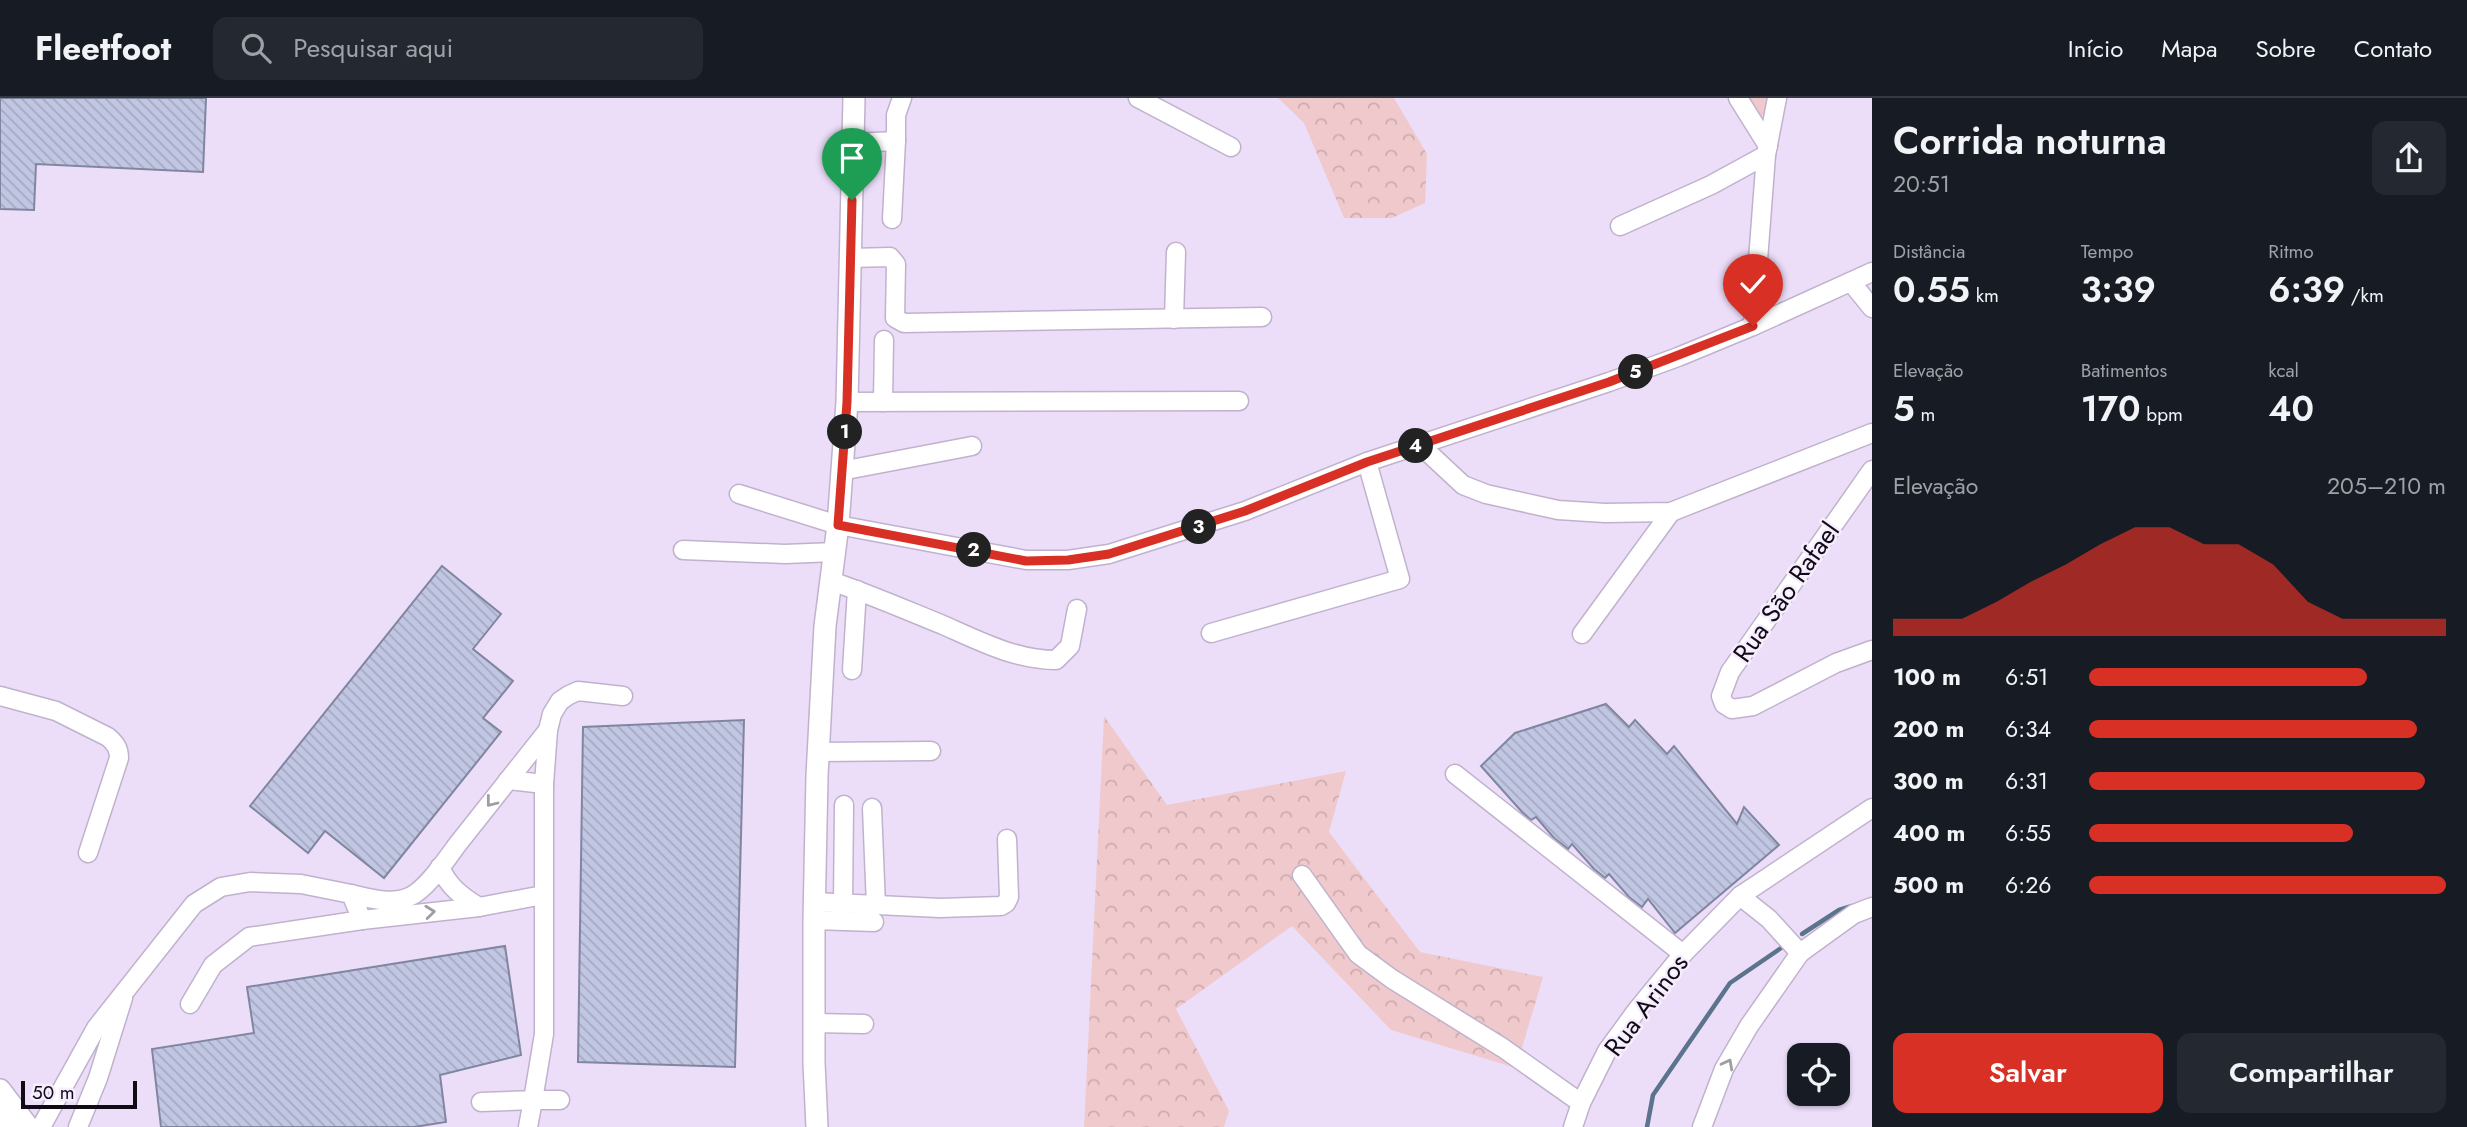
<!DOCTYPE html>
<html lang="pt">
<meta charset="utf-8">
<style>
:root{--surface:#171b24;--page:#242831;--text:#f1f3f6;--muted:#9ea1a6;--line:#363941;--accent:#d93025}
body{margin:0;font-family:Jost,sans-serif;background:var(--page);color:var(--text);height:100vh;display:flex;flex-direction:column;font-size:26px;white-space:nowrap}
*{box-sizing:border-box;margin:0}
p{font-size:23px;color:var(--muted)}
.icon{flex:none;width:38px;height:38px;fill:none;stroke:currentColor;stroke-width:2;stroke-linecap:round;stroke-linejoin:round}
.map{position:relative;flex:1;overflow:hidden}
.drawer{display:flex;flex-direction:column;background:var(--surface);width:595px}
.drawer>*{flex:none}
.buttons{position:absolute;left:1787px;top:945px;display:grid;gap:14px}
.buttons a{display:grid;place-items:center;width:63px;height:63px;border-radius:14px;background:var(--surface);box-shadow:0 2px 5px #0004;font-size:35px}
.scale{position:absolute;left:21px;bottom:18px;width:116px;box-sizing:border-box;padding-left:7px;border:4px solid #100b14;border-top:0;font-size:19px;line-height:24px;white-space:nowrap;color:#100b14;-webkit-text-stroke:5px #f6edfe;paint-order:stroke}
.pin{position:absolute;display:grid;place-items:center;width:60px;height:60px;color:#fff;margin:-72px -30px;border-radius:50% 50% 50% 0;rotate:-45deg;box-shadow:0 0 7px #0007}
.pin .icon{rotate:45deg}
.km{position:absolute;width:35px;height:35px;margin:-18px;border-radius:50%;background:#222;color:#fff;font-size:19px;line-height:35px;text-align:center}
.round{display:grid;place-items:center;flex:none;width:74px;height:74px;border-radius:14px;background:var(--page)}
.head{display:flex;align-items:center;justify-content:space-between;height:119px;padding:0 21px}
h1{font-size:38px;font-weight:600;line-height:52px}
.stats{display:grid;grid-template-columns:repeat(3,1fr);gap:10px;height:119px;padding:7px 21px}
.stats div{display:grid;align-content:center}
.stats b{font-size:35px;font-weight:600}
.stats small{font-size:19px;font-weight:400}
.stats p{font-size:19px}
.chart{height:196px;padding:14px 21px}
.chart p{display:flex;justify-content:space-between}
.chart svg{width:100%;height:126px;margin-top:7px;fill:var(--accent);opacity:.7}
.cta{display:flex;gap:14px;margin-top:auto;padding:14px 21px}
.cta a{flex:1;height:80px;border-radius:14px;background:var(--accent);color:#fff;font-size:28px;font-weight:600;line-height:80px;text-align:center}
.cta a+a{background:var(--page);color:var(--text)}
ul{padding:0 21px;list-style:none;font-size:23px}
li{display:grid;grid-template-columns:112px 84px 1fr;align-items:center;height:52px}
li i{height:18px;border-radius:9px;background:var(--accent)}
header{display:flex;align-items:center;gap:42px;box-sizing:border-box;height:98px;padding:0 35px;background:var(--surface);border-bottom:2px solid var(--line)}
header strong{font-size:33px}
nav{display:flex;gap:38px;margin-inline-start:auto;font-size:24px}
.search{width:490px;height:63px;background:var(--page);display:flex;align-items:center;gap:18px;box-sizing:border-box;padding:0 24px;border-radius:14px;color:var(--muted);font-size:26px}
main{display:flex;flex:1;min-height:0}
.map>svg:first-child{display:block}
</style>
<header>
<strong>Fleetfoot</strong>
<div class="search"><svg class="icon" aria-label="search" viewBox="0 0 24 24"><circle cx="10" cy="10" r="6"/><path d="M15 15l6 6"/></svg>Pesquisar aqui</div>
<nav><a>Início</a><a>Mapa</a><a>Sobre</a><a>Contato</a></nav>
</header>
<main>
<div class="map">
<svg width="1872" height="1029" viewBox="0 0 1872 1029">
<defs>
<pattern id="grass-tufts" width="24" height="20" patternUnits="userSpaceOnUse" patternTransform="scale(1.75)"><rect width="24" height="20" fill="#f0c9cc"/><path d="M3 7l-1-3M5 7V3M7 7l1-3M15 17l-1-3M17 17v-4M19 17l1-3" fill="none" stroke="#cdabae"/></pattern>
<pattern id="forest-crowns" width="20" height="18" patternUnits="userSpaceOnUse" patternTransform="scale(1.75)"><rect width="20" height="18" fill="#f0c9cc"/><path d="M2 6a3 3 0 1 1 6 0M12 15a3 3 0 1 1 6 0" fill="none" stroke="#cdabae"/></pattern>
<pattern id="building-back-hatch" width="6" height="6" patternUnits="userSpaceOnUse" patternTransform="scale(1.75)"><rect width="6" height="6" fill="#c1c6e3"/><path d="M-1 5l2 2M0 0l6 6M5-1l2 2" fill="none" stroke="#a5a9c2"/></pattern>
</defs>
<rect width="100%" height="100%" fill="#ecdef9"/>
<polygon fill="url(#grass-tufts)" points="1749,0 1766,0 1765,15 1759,21"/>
<g fill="url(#forest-crowns)">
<polygon points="1278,0 1394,0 1427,56 1425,105 1392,120 1344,120 1304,25"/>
<polygon points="1104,618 1167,707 1346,673 1329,734 1420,854 1543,879 1516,970 1391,932 1292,828 1176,911 1229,1013 1224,1029 1084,1029"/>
</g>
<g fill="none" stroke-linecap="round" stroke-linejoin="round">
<g stroke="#5c738c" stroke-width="4.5">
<polyline points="1802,836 1839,812 1852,808"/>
<polyline points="1647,1029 1653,997 1730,885 1781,850"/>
</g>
</g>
<g fill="url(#building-back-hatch)" stroke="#8186a0" stroke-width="2">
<polygon points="0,0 206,0 203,74 36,66 34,112 0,111"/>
<polygon points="442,468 501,516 473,551 513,583 483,620 501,634 384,780 325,733 308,755 250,708"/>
<polygon points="1606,606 1629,629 1635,622 1667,656 1674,648 1737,726 1744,709 1779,747 1675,835 1648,801 1642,809 1629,799 1609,776 1605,780 1594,771 1572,746 1568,751 1554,740 1536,719 1531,722 1522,714 1481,668 1515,635"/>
<polygon points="744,622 735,969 578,964 583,629"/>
<polygon points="505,848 521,957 440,977 446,1024 414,1029 161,1029 152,951 254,935 247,889"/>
</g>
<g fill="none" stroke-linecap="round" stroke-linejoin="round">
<defs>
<g id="minor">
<polyline points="1138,0 1231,49"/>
<polyline points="1738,0 1768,48"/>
<polyline points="854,45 896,43 896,17 902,0"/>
<polyline points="892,121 896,43"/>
<polyline points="1620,128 1711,87 1766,57"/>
<polyline points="851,160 890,159 896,166 895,220 904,225 1262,219"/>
<polyline points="1851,184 1872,210"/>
<polyline points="1174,221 1176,154"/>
<polyline points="1753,228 1766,57 1777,0"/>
<polyline points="847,304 1239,303"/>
<polyline points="883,304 884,242"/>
<polyline points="1419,346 1463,387 1486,396 1558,412 1605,415 1671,414 1872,335"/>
<polyline points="1872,372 1742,557 1730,574 1721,598 1724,606 1732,611 1753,608 1836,565 1872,552"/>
<polyline points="841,373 972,348"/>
<polyline points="739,396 838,427 1026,462 1068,462 1109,456 1245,413 1367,364 1609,284 1678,259 1753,228 1872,174"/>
<polyline points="683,452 785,456 835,454"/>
<path d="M831,483C869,496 906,512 943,527C979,543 1016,562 1056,562L1070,548L1077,511"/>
<polyline points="1211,535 1400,481 1367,364"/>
<polyline points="1582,536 1671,414"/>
<polyline points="852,572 857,492"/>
<path d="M0,598L56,613L108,639C115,645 119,650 119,660L88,755"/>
<polyline points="818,654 931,653"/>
<polyline points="1455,676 1683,856"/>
<polyline points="508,682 544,686"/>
<polyline points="872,710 876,808"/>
<path d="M440,769C448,788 461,798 479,809"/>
<polyline points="1302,777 1358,856 1392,881 1503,950 1581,1005"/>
<path d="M351,796C369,800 391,807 409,799C426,792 446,762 457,747C487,709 518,670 548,632"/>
<polyline points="1740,798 1769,821 1800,855"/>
<polyline points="814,804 940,810 1001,808 1006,805 1009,799 1007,741"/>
<polyline points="843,806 844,707"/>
<polyline points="814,822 874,824"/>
<polyline points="190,906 213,867 249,839 362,822 479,809 543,797"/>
<polyline points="814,925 864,926"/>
<polyline points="481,1004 533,1002 544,936 544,686 548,632 552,616 560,603 569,597 578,593 623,598"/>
<polyline points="41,1029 96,930 194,806 221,789 250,784 301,786 351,796 362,822"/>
<polyline points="78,1029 98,980 123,900"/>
<polyline points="528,1029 533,1002 560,1002"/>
<polyline points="1573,1029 1581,1005 1607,953 1637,912 1683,856 1740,798 1872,710"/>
<polyline points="1702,1029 1724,971 1749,928 1800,855 1854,816 1872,809"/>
</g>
<g id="major">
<polyline points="0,992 28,1029"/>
<polyline points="0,1020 7,1029"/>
<polyline points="817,1029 814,965 814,822 817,678 825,528 838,427 847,304 854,0"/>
</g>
</defs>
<use href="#minor" stroke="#c0b2cd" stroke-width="21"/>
<use href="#major" stroke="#c0b2cd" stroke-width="24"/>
<use href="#minor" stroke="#fff" stroke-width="18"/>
<use href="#major" stroke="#fff" stroke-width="21"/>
</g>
<defs><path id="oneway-chevron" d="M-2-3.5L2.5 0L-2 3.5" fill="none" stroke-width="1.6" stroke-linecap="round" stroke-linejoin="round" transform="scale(1.75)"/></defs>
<g stroke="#9f9da1">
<use href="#oneway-chevron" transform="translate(491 704) rotate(128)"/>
<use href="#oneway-chevron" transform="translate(430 814) rotate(-6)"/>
<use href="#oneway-chevron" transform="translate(1728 966) rotate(-62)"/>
</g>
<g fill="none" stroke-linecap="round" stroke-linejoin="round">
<defs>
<polyline id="route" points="852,102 847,304 838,427 1026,463 1068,462 1109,456 1245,413 1367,364 1609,284 1753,228"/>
</defs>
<use href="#route" stroke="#fff" stroke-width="14"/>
<use href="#route" stroke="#d93025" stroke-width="9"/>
</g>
<g text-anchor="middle" stroke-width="5" stroke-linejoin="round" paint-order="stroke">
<g font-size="26" fill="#100b14" stroke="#f6edfe">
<text transform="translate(1786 494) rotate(-55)" y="9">Rua São Rafael</text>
<text transform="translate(1646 907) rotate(-53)" y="9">Rua Arinos</text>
</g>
</g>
</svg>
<div class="buttons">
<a><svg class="icon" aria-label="locate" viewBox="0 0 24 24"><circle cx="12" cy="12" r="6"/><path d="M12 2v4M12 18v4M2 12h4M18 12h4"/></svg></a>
</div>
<div class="scale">50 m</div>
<div class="pin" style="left:852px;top:102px;background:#1e9e55"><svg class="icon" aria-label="arrive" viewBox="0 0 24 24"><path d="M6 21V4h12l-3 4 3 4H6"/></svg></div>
<div class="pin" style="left:1753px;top:228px;background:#d93025"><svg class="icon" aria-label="check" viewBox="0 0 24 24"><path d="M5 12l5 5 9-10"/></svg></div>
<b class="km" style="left:845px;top:334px">1</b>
<b class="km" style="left:974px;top:452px">2</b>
<b class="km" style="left:1199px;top:429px">3</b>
<b class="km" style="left:1416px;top:348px">4</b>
<b class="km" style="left:1636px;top:274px">5</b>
</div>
<section class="drawer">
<div class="head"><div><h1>Corrida noturna</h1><p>20:51</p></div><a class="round"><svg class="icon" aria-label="share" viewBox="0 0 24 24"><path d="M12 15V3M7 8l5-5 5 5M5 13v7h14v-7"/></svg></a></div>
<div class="stats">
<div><p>Distância</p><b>0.55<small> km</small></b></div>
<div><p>Tempo</p><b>3:39</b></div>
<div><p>Ritmo</p><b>6:39<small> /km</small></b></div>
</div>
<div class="stats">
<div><p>Elevação</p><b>5<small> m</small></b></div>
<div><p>Batimentos</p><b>170<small> bpm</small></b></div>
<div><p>kcal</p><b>40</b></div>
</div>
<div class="chart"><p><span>Elevação</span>205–210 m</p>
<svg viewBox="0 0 160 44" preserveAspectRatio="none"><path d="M0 44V38L10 38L20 38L30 32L40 25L50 19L60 12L70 6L80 6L90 12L100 12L110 19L120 32L130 38L140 38L150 38L160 38V44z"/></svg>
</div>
<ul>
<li><b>100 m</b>6:51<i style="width:78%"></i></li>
<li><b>200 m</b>6:34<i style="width:92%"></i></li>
<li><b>300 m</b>6:31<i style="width:94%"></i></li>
<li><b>400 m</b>6:55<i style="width:74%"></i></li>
<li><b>500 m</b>6:26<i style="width:100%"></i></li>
</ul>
<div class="cta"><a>Salvar</a><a>Compartilhar</a></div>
</section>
</main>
